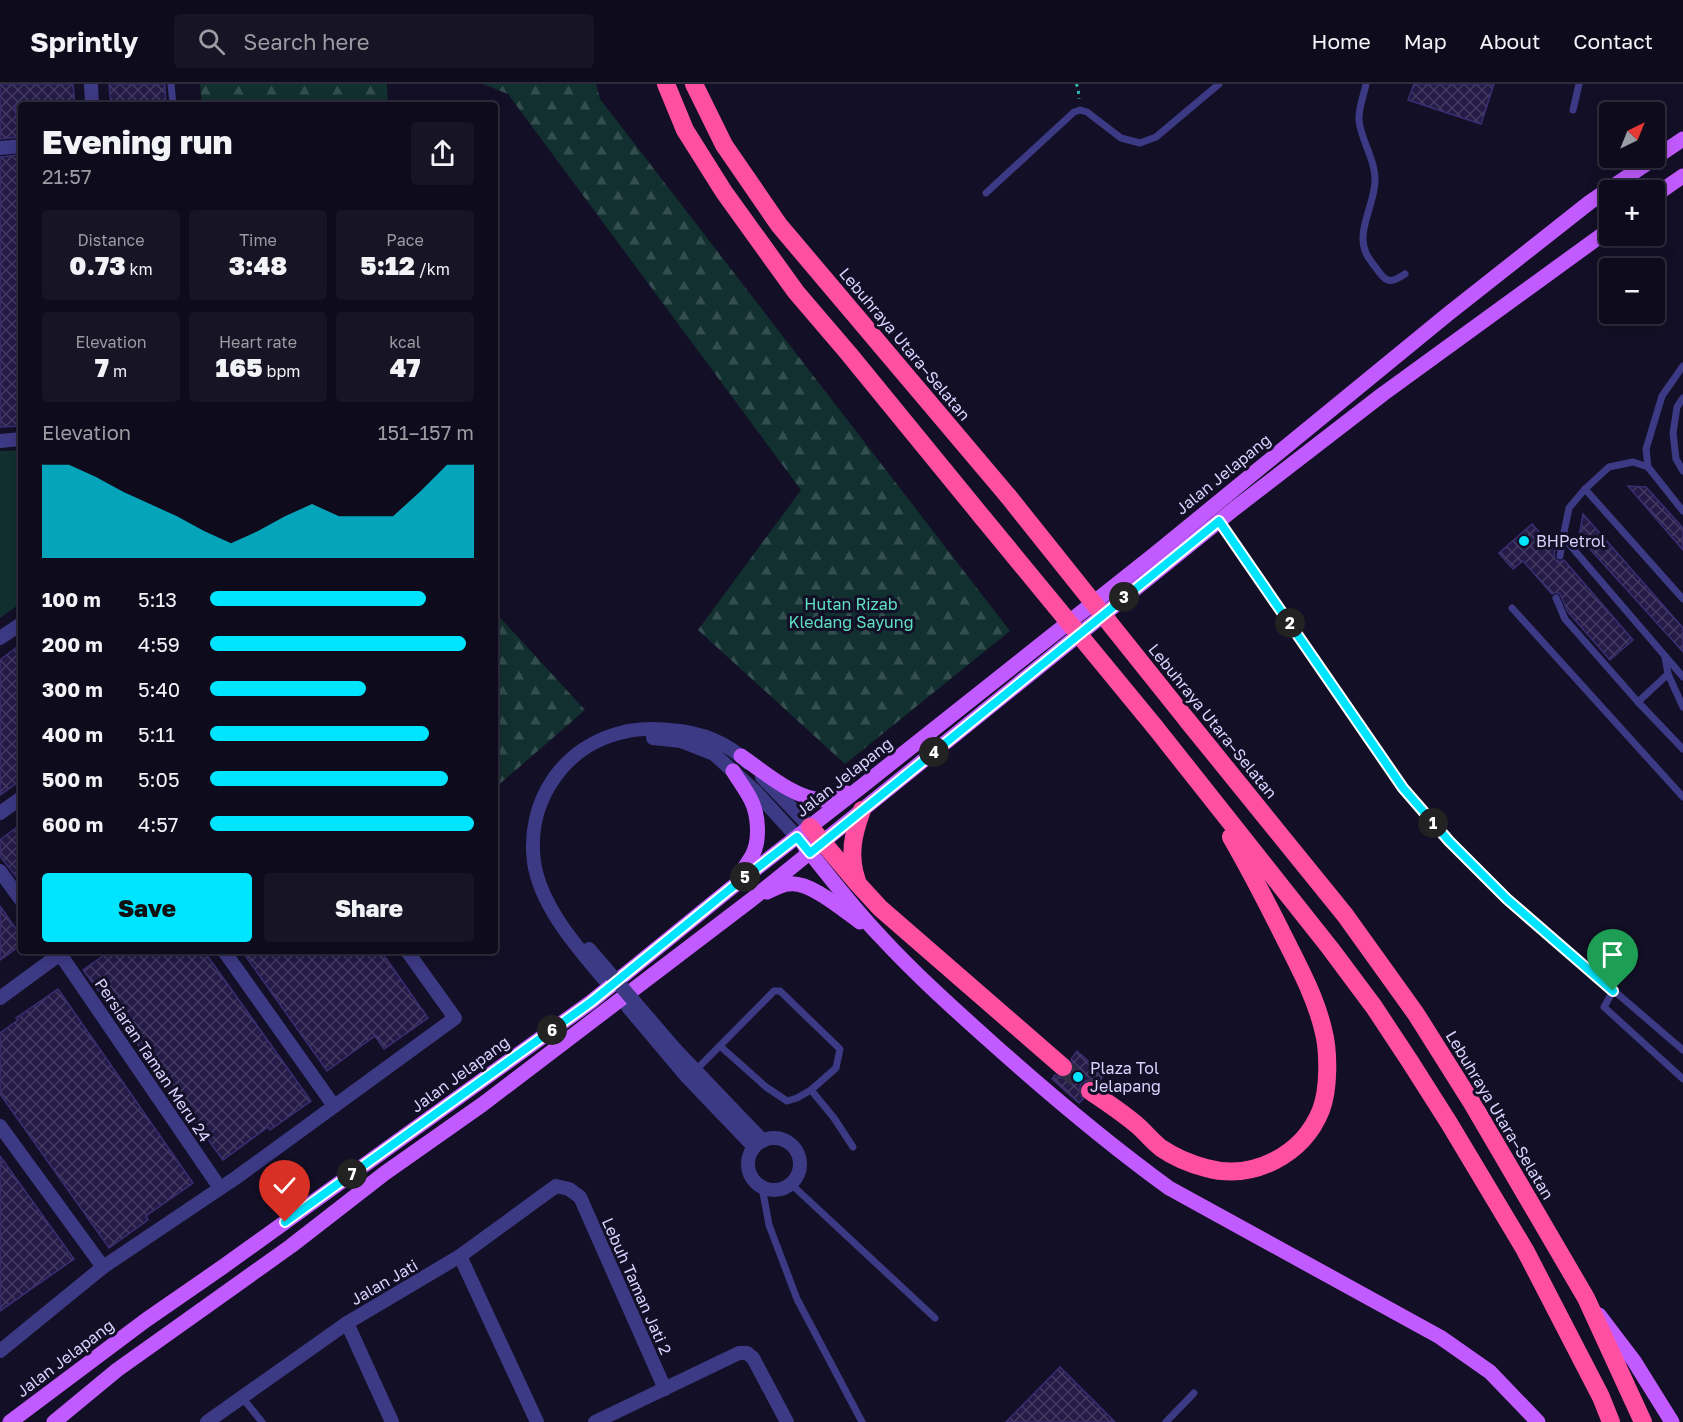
<!DOCTYPE html>
<meta charset="utf-8">
<style>
:root{--surface:#0e0b1c;--page:#171425;--text:#f1f3f6;--muted:#9b9ba3;--line:#2e2b3b;--accent:#00e5ff}
body{margin:0;font-family:"Golos Text",sans-serif;background:var(--page);color:var(--text);height:100vh;display:flex;flex-direction:column;font-size:22px;white-space:nowrap}
*{box-sizing:border-box;margin:0}
p{font-size:20px;color:var(--muted)}
.icon{flex:none;width:33px;height:33px;fill:none;stroke:currentColor;stroke-width:2;stroke-linecap:round;stroke-linejoin:round}
.map{position:relative;flex:1;overflow:hidden}
.panel{position:absolute;left:18px;top:18px;width:480px;height:852px;display:flex;flex-direction:column;background:var(--surface);border-radius:6px;box-shadow:0 3px 15px #0003,0 0 0 2px var(--line)}
.panel>*{flex:none}
.needle{width:39px;rotate:43deg}
.buttons{position:absolute;left:1599px;top:18px;display:grid;gap:12px}
.buttons a{display:grid;place-items:center;width:66px;height:66px;border-radius:6px;background:var(--surface);box-shadow:0 3px 15px #0003,0 0 0 2px var(--line);font-size:30px}
.pin{position:absolute;display:grid;place-items:center;width:51px;height:51px;color:#fff;margin:-62px -26px;border-radius:50% 50% 50% 0;rotate:-45deg;box-shadow:0 0 6px #0007}
.pin .icon{rotate:45deg}
.km{position:absolute;width:30px;height:30px;margin:-15px;border-radius:50%;background:#222;color:#fff;font-size:16px;line-height:30px;text-align:center}
.round{display:grid;place-items:center;flex:none;width:63px;height:63px;border-radius:6px;background:var(--page)}
.overview{display:flex;align-items:center;justify-content:space-between;height:102px;padding:0 24px}
h1{font-size:33px;font-weight:800;line-height:45px}
.figures{display:grid;grid-template-columns:repeat(3,1fr);gap:9px;height:102px;padding:6px 24px}
.figures div{display:grid;align-content:center;border-radius:6px;background:var(--page);text-align:center}
.figures b{font-size:26px;font-weight:800}
.figures small{font-size:16px;font-weight:400}
.figures p{font-size:16px}
.chart{height:168px;padding:12px 24px}
.chart p{display:flex;justify-content:space-between}
.chart svg{width:100%;height:108px;margin-top:6px;fill:var(--accent);opacity:.7}
.cta{display:flex;gap:12px;margin-top:auto;padding:12px 24px}
.cta a{flex:1;height:69px;border-radius:6px;background:var(--accent);color:#111;font-size:24px;font-weight:800;line-height:69px;text-align:center}
.cta a+a{background:var(--page);color:var(--text)}
ul{padding:0 24px;list-style:none;font-size:20px}
li{display:grid;grid-template-columns:96px 72px 1fr;align-items:center;height:45px}
li i{height:15px;border-radius:8px;background:var(--accent)}
header{display:flex;align-items:center;gap:36px;box-sizing:border-box;height:84px;padding:0 30px;background:var(--surface);border-bottom:2px solid var(--line)}
header strong{font-size:28px}
nav{display:flex;gap:33px;margin-inline-start:auto;font-size:21px}
.search{width:420px;height:54px;background:var(--page);display:flex;align-items:center;gap:15px;box-sizing:border-box;padding:0 21px;border-radius:6px;color:var(--muted);font-size:22px}
.map>svg:first-child{display:block}
</style>
<header>
<strong>Sprintly</strong>
<div class="search"><svg class="icon" aria-label="search" viewBox="0 0 24 24"><circle cx="10" cy="10" r="6"/><path d="M15 15l6 6"/></svg>Search here</div>
<nav><a>Home</a><a>Map</a><a>About</a><a>Contact</a></nav>
</header>
<div class="map">
<svg width="1683" height="1338" viewBox="0 0 1683 1338">
<defs>
<pattern id="forest-firs" width="22" height="20" patternUnits="userSpaceOnUse" patternTransform="scale(1.5)"><rect width="22" height="20" fill="#12302f"/><path d="M5 1l3.5 6h-7zM16 11l3.5 6h-7z" fill="#344d4e"/></pattern>
<pattern id="building-cross-hatch" width="8" height="8" patternUnits="userSpaceOnUse" patternTransform="scale(1.5)"><rect width="8" height="8" fill="#241b47"/><path d="M0 0l8 8M0 8l8-8" fill="none" stroke="#433b63"/></pattern>
</defs>
<rect width="100%" height="100%" fill="#130f26"/>
<g fill="url(#forest-firs)">
<polygon points="200,0 387,0 388,21 202,21"/>
<polygon points="483,0 596,0 600,15 1010,547 845,680 698,546 801,406 508,10"/>
<polygon points="495,528 585,626 495,704"/>
</g>
<polygon fill="#12302f" points="21,366 21,519 0,534 0,367"/>
<g fill="url(#building-cross-hatch)" stroke="#3b2d73" stroke-width="1.5">
<polygon points="0,0 73,0 75,21 15,21 18,53 0,55"/>
<polygon points="109,0 165,0 166,21 111,21"/>
<polygon points="1414,0 1494,0 1481,40 1408,16"/>
<polygon points="17,71 21,114 21,342 0,343 0,73"/>
<polygon points="1628,402 1646,403 1683,444 1683,466"/>
<polygon points="1583,430 1683,544 1683,568 1579,453"/>
<polygon points="1532,440 1555,466 1554,472 1556,476 1560,478 1564,476 1633,556 1610,576 1568,528 1560,510 1556,508 1552,510 1523,477 1513,485 1499,469"/>
<polygon points="21,560 21,696 0,711 0,576"/>
<polygon points="21,740 21,799 0,772 0,756"/>
<polygon points="0,822 21,852 21,861 0,876"/>
<polygon points="110,867 204,867 311,1017 270,1046 268,1043 223,1076 83,886"/>
<polygon points="242,867 381,867 428,934 384,965 375,952 327,987"/>
<polygon points="58,905 193,1099 146,1132 148,1136 109,1164 0,1010 0,949 18,936 16,934"/>
<polygon points="1077,967 1104,991 1098,999 1090,996 1086,997 1081,1000 1079,1007 1083,1015 1079,1019 1052,995 1055,991 1061,994 1067,993 1071,991 1074,985 1073,979 1071,975"/>
<polygon points="0,1072 74,1175 0,1227"/>
<polygon points="1060,1283 1115,1338 1006,1338"/>
</g>
<g fill="none" stroke-linecap="round" stroke-linejoin="round">
<polyline stroke="#312d47" stroke-width="18" stroke-dasharray="18 9" stroke-linecap="butt" points="1063,983 1090,1007"/>
<polyline stroke="#2fb8b0" stroke-width="3" stroke-dasharray="3 4.5" stroke-linecap="butt" points="1076,0 1078,3 1079,15"/>
<g stroke="#3d3a85" stroke-width="7">
<polyline points="171,0 173,21"/>
<path d="M1366,0C1364,11 1358,25 1359,36C1361,57 1376,76 1375,98C1374,121 1356,148 1366,169C1369,176 1375,182 1379,188C1388,201 1394,197 1405,190"/>
<polyline points="1573,26 1579,0"/>
<polyline points="986,109 1074,28 1080,26 1087,28 1121,54 1140,59 1156,53 1219,0"/>
<polyline points="1683,282 1662,312 1646,365 1648,383 1683,427"/>
<polyline points="1683,314 1677,323 1673,349 1676,375 1683,387"/>
<polyline points="1648,383 1633,378 1609,383 1585,405 1569,424 1563,453 1683,593"/>
<polyline points="1585,405 1683,515"/>
<polyline points="1219,437 1403,704 1449,757 1507,815 1683,966"/>
<polyline points="1560,472 1563,453"/>
<polyline points="1556,514 1565,535 1638,618 1683,665"/>
<polyline points="1512,524 1683,713"/>
<polyline points="1665,573 1668,590 1683,623"/>
<polyline points="1638,618 1668,590"/>
<polyline points="1613,907 1604,923 1683,995"/>
<polyline points="695,987 774,907 780,907 840,965 836,984 811,1006 797,1014 787,1017 766,1003 720,962"/>
<polyline points="811,1006 834,1034 853,1063"/>
<polyline points="791,1100 935,1234"/>
<polyline points="762,1103 769,1141 797,1215 862,1338"/>
<polyline points="241,1312 262,1338"/>
<polyline points="1166,1338 1194,1309"/>
</g>
<g stroke="#3d3a85" stroke-width="14">
<polyline points="91,0 92,21"/>
<polyline points="0,64 21,62"/>
<polyline points="0,357 21,355"/>
<polyline points="0,554 21,540"/>
<polyline points="653,654 681,657 714,670 756,708 797,753"/>
<polyline points="762,693 810,743"/>
<polyline points="0,729 21,714"/>
<polyline points="0,787 21,816"/>
<polyline points="58,867 220,1104"/>
<polyline points="224,867 334,1022"/>
<path d="M604,895C576,862 540,821 534,778C526,717 564,661 624,648C639,644 655,645 670,646C700,648 727,658 748,679"/>
<polyline points="0,914 64,867"/>
<polyline points="628,923 687,993 754,1063"/>
<polyline points="675,965 763,1057"/>
<polyline points="0,1042 103,1183"/>
<circle cx="774" cy="1080" r="26"/>
<polyline points="460,1172 537,1338"/>
<polyline points="347,1239 392,1338"/>
<polyline points="0,1267 103,1183 237,1093 455,934 407,867"/>
<polyline points="207,1338 347,1239 460,1172 556,1102 569,1105 580,1113 665,1305"/>
<polyline points="595,1338 739,1269 747,1269 753,1274 787,1338"/>
</g>
<g stroke="#c25bff" stroke-width="15">
<polyline points="1654,112 1683,92"/>
<path d="M741,672C764,688 796,716 824,716C832,716 840,712 847,709"/>
<path d="M733,687C739,697 746,706 751,716C759,732 760,757 752,772C748,779 743,786 738,792"/>
<path d="M804,761C829,792 853,824 880,852C915,890 954,925 992,959C1049,1010 1107,1059 1169,1104L1440,1253L1490,1288L1538,1338"/>
<path d="M767,808C774,805 782,800 789,800C810,797 843,826 860,838"/>
<polyline points="1599,1231 1634,1277 1672,1338"/>
<polyline points="10,1338 146,1236 224,1182 591,918 730,805 861,703 1155,470 1448,230 1590,118 1683,55"/>
<polyline points="54,1338 117,1286 291,1162 385,1089 483,1020 751,816 1234,425 1383,310 1610,145"/>
</g>
<g stroke="#ff4fa3" stroke-width="18">
<polyline points="666,0 685,46 724,108 796,208 849,270 983,434"/>
<polyline points="694,0 724,61 779,141 1008,412"/>
<polyline points="1187,636 1345,831 1416,930 1472,1019 1586,1214 1643,1338"/>
<polyline points="1155,643 1330,864 1374,923 1409,976 1449,1039 1525,1166 1601,1313 1611,1338"/>
<polyline points="810,743 858,800 880,824 1063,983"/>
<path d="M857,797C848,772 853,750 862,726"/>
<path d="M1090,1007C1106,1018 1123,1029 1138,1042C1146,1049 1152,1057 1161,1064C1174,1073 1191,1080 1206,1084C1253,1097 1303,1071 1321,1026C1329,1005 1329,967 1323,945C1315,912 1299,883 1284,853C1267,819 1250,786 1231,753"/>
</g>
<polyline stroke="#3d3a85" stroke-width="14" points="589,865 675,965"/>
<g stroke="#ff4fa3" stroke-width="18">
<polyline points="1008,412 1187,636"/>
<polyline points="983,434 1155,643"/>
</g>
</g>
<g fill="none" stroke-linecap="round" stroke-linejoin="round">
<defs>
<polyline id="route" points="285,1138 591,918 730,805 797,753 810,769 1219,437 1403,704 1449,757 1507,815 1613,907"/>
</defs>
<use href="#route" stroke="#fff" stroke-width="12"/>
<use href="#route" stroke="#00e5ff" stroke-width="8"/>
</g>
<g fill="#00e5ff" stroke="#130f26" stroke-width="2">
<circle cx="1524" cy="457" r="6"/>
<circle cx="1078" cy="993" r="6"/>
</g>
<g text-anchor="middle" stroke-width="6" stroke-linejoin="round" paint-order="stroke">
<g font-size="16" fill="#d9d4ff" stroke="#130f26">
<text transform="translate(905 260) rotate(50)" y="6">Lebuhraya Utara–Selatan</text>
<text transform="translate(1223 390) rotate(-39)" y="6">Jalan Jelapang</text>
<text transform="translate(1213 637) rotate(51)" y="6">Lebuhraya Utara–Selatan</text>
<text transform="translate(844 693) rotate(-38)" y="6">Jalan Jelapang</text>
<text transform="translate(153 976) rotate(56)" y="6">Persiaran Taman Meru 24</text>
<text transform="translate(460 990) rotate(-36)" y="6">Jalan Jelapang</text>
<text transform="translate(1500 1031) rotate(59)" y="6">Lebuhraya Utara–Selatan</text>
<text transform="translate(384 1198) rotate(-30)" y="6">Jalan Jati</text>
<text transform="translate(637 1202) rotate(66)" y="6">Lebuh Taman Jati 2</text>
<text transform="translate(65 1274) rotate(-37)" y="6">Jalan Jelapang</text>
</g>
<g font-size="16" fill="#d9d4ff" stroke="#130f26" text-anchor="start">
<text x="1536" y="463">BHPetrol</text>
<text x="1090" y="990">Plaza Tol<tspan x="1090" dy="18">Jelapang</tspan></text>
</g>
<g font-size="16" fill="#5fe0c0" stroke="#130f26">
<text x="851" y="526">Hutan Rizab<tspan x="851" dy="18">Kledang Sayung</tspan></text>
</g>
</g>
</svg>
<div class="buttons">
<a><svg class="needle" viewBox="-14 -14 28 28"><path d="M0-13l5 13h-10z" fill="#e53935"/><path d="M0 13l5-13h-10z" fill="#9b9ba3"/></svg></a>
<a>+</a>
<a>−</a>
</div>
<div class="pin" style="left:1613px;top:907px;background:#1e9e55"><svg class="icon" aria-label="arrive" viewBox="0 0 24 24"><path d="M6 21V4h12l-3 4 3 4H6"/></svg></div>
<div class="pin" style="left:285px;top:1138px;background:#d93025"><svg class="icon" aria-label="check" viewBox="0 0 24 24"><path d="M5 12l5 5 9-10"/></svg></div>
<b class="km" style="left:1433px;top:739px">1</b>
<b class="km" style="left:1290px;top:539px">2</b>
<b class="km" style="left:1124px;top:513px">3</b>
<b class="km" style="left:934px;top:668px">4</b>
<b class="km" style="left:745px;top:793px">5</b>
<b class="km" style="left:552px;top:946px">6</b>
<b class="km" style="left:352px;top:1090px">7</b>
<section class="panel">
<div class="overview"><div><h1>Evening run</h1><p>21:57</p></div><a class="round"><svg class="icon" aria-label="share" viewBox="0 0 24 24"><path d="M12 15V3M7 8l5-5 5 5M5 13v7h14v-7"/></svg></a></div>
<div class="figures">
<div><p>Distance</p><b>0.73<small> km</small></b></div>
<div><p>Time</p><b>3:48</b></div>
<div><p>Pace</p><b>5:12<small> /km</small></b></div>
</div>
<div class="figures">
<div><p>Elevation</p><b>7<small> m</small></b></div>
<div><p>Heart rate</p><b>165<small> bpm</small></b></div>
<div><p>kcal</p><b>47</b></div>
</div>
<div class="chart"><p><span>Elevation</span>151–157 m</p>
<svg viewBox="0 0 160 44" preserveAspectRatio="none"><path d="M0 44V6L10 6L20 11L30 17L40 22L50 27L60 33L70 38L80 33L90 27L100 22L110 27L120 27L130 27L140 17L150 6L160 6V44z"/></svg>
</div>
<ul>
<li><b>100 m</b>5:13<i style="width:82%"></i></li>
<li><b>200 m</b>4:59<i style="width:97%"></i></li>
<li><b>300 m</b>5:40<i style="width:59%"></i></li>
<li><b>400 m</b>5:11<i style="width:83%"></i></li>
<li><b>500 m</b>5:05<i style="width:90%"></i></li>
<li><b>600 m</b>4:57<i style="width:100%"></i></li>
</ul>
<div class="cta"><a>Save</a><a>Share</a></div>
</section>
</div>
